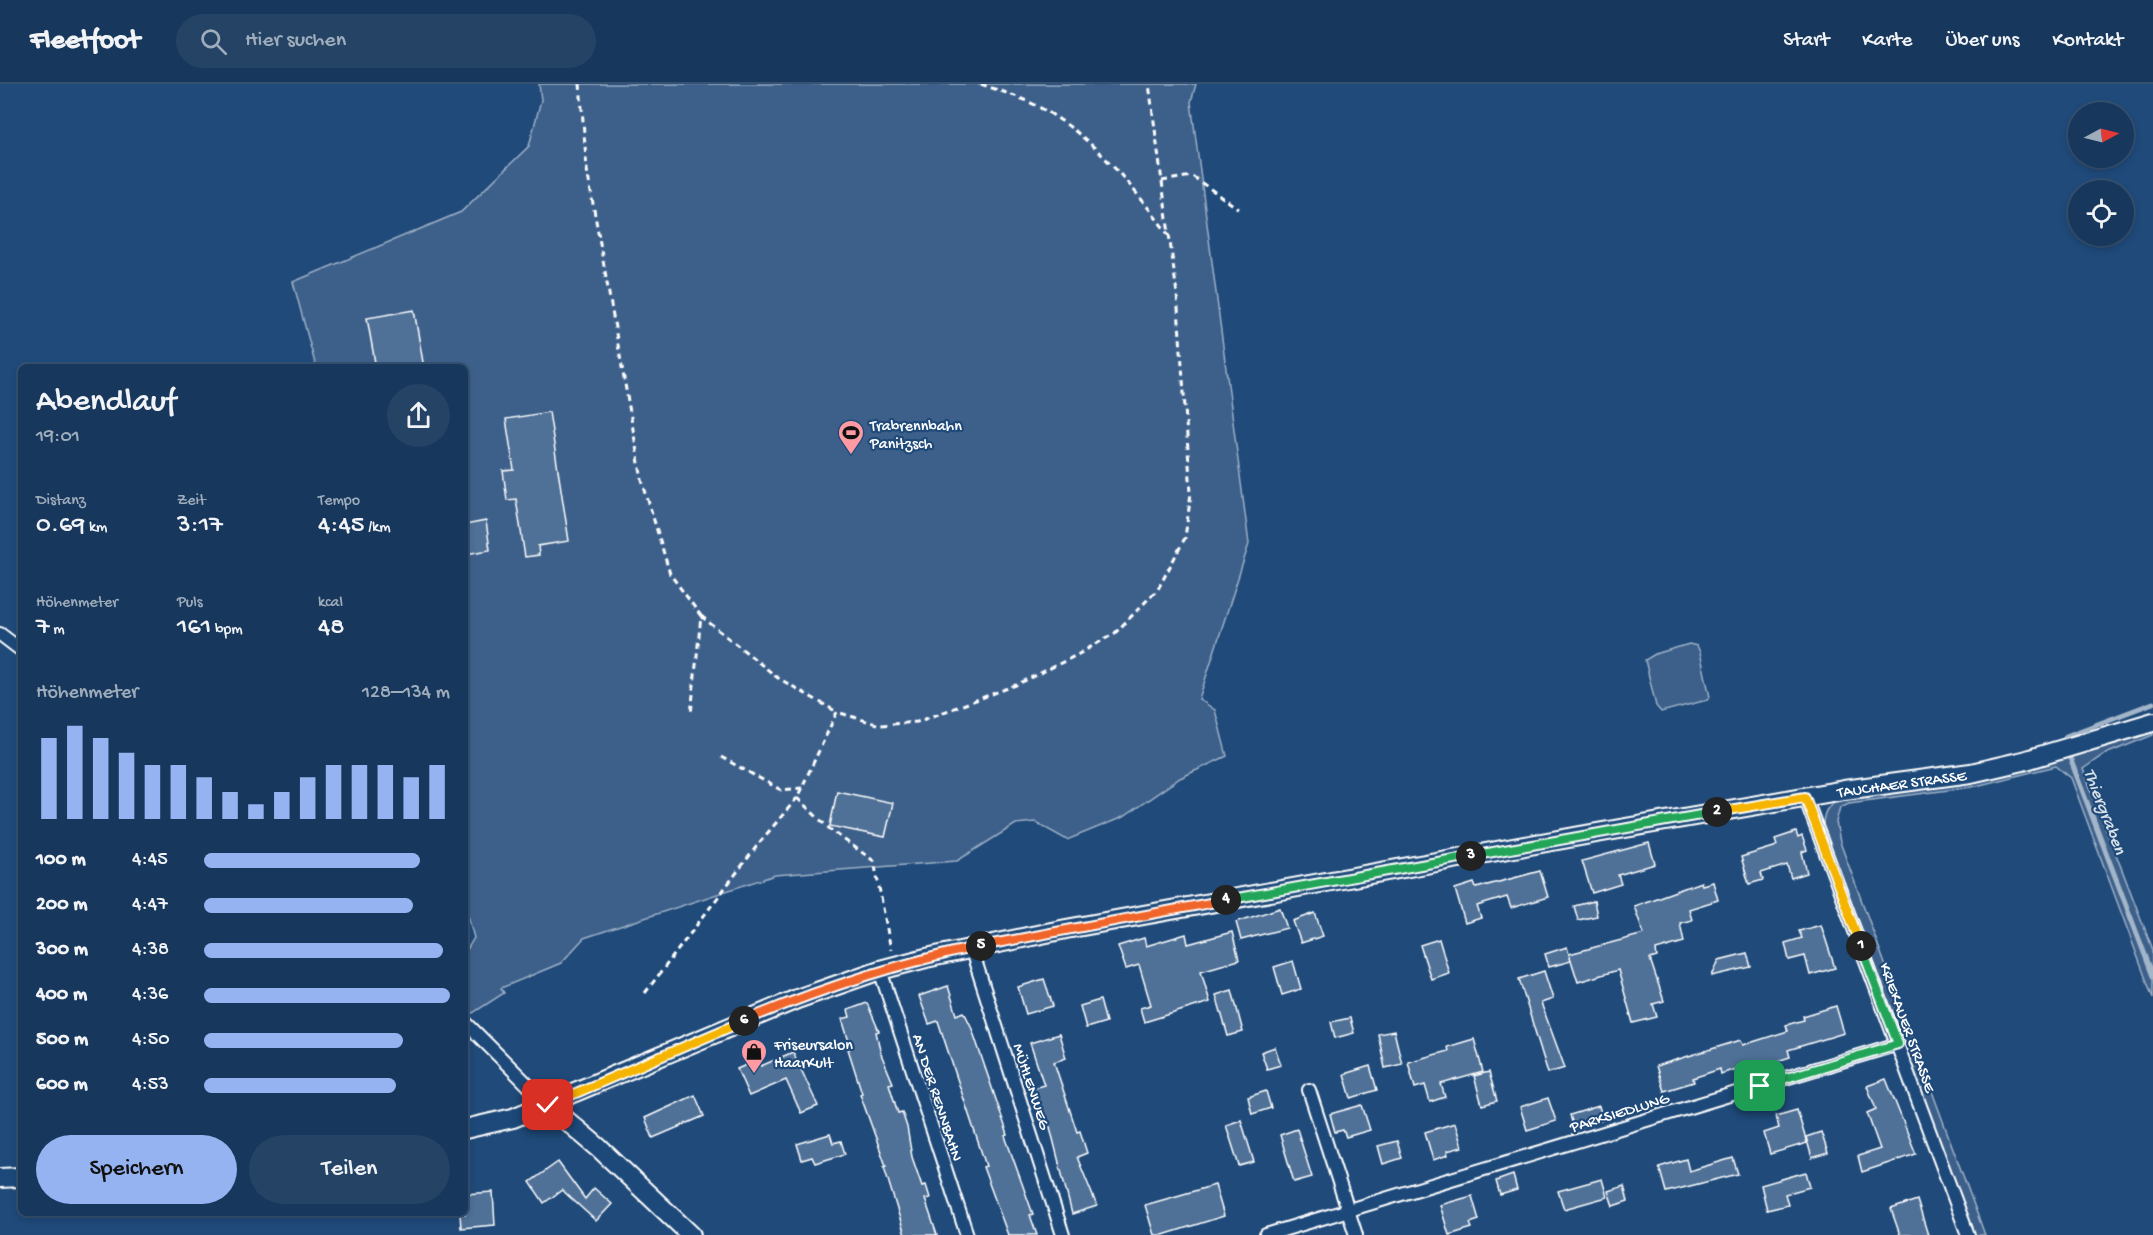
<!DOCTYPE html>
<html lang="de">
<meta charset="utf-8">
<style>
:root{--surface:#17385c;--page:#244365;--text:#f1f3f6;--muted:#9eacbb;--line:#365272;--accent:#95b2f1}
body{margin:0;font-family:"Gochi Hand",sans-serif;background:var(--page);color:var(--text);height:100vh;display:flex;flex-direction:column;font-size:22px;white-space:nowrap}
*{box-sizing:border-box;margin:0}
p{font-size:20px;color:var(--muted)}
.icon{flex:none;width:33px;height:33px;fill:none;stroke:currentColor;stroke-width:2;stroke-linecap:round;stroke-linejoin:round}
.map{position:relative;flex:1;overflow:hidden}
.details{position:absolute;left:18px;top:280px;width:450px;height:852px;display:flex;flex-direction:column;background:var(--surface);border-radius:9px;box-shadow:0 3px 9px #0003,0 0 0 2px var(--line)}
.details>*{flex:none}
.needle{width:39px;rotate:83deg}
.fabs{position:absolute;left:2068px;top:18px;display:grid;gap:12px}
.fabs a{display:grid;place-items:center;width:66px;height:66px;border-radius:50%;background:var(--surface);box-shadow:0 3px 9px #0003,0 0 0 2px var(--line);font-size:30px}
.pin{position:absolute;display:grid;place-items:center;width:51px;height:51px;color:#fff;margin:-26px;border-radius:12px;box-shadow:0 3px 9px #0006}
.km{position:absolute;width:30px;height:30px;margin:-15px;border-radius:50%;background:#222;color:#fff;font-size:16px;line-height:30px;text-align:center}
.round{display:grid;place-items:center;flex:none;width:63px;height:63px;border-radius:32px;background:var(--page)}
.headline{display:flex;align-items:center;justify-content:space-between;height:102px;padding:0 18px}
h1{font-size:33px;font-weight:600;line-height:45px}
.metrics{display:grid;grid-template-columns:repeat(3,1fr);gap:9px;height:102px;padding:6px 18px}
.metrics div{display:grid;align-content:center}
.metrics b{font-size:26px;font-weight:600}
.metrics small{font-size:16px;font-weight:400}
.metrics p{font-size:16px}
.chart{height:168px;padding:12px 18px}
.chart p{display:flex;justify-content:space-between}
.chart svg{width:100%;height:108px;margin-top:6px;stroke:var(--accent);stroke-width:6}
.button{display:flex;gap:12px;margin-top:auto;padding:12px 18px}
.button a{flex:1;height:69px;border-radius:36px;background:var(--accent);color:#111;font-size:24px;font-weight:600;line-height:69px;text-align:center}
.button a+a{background:var(--page);color:var(--text)}
ul{padding:0 18px;list-style:none;font-size:20px}
li{display:grid;grid-template-columns:96px 72px 1fr;align-items:center;height:45px}
li i{height:15px;border-radius:8px;background:var(--accent)}
header{display:flex;align-items:center;gap:36px;box-sizing:border-box;height:84px;padding:0 30px;background:var(--surface);border-bottom:2px solid var(--line)}
header strong{font-size:28px}
nav{display:flex;gap:33px;margin-inline-start:auto;font-size:21px}
.search{width:420px;height:54px;background:var(--page);display:flex;align-items:center;gap:15px;box-sizing:border-box;padding:0 21px;border-radius:33px;color:var(--muted);font-size:22px}
.map>svg:first-child{display:block}
</style>
<header>
<strong>Fleetfoot</strong>
<div class="search"><svg class="icon" aria-label="search" viewBox="0 0 24 24"><circle cx="10" cy="10" r="6"/><path d="M15 15l6 6"/></svg>Hier suchen</div>
<nav><a>Start</a><a>Karte</a><a>Über uns</a><a>Kontakt</a></nav>
</header>
<div class="map">
<svg width="2153" height="1151" viewBox="0 0 2153 1151">
<rect width="100%" height="100%" fill="#1f4a7a"/>
<filter id="ink" filterUnits="userSpaceOnUse"><feTurbulence type="fractalNoise" baseFrequency=".0167" numOctaves="2"/><feDisplacementMap in="SourceGraphic" scale="12" xChannelSelector="R" yChannelSelector="G"/><feConvolveMatrix kernelMatrix="1 2 1 2 8 2 1 2 1" color-interpolation-filters="sRGB"/></filter>
<g filter="url(#ink)">
<g fill="#3c618b" stroke="#9eb0c5" stroke-width="1.5">
<polygon points="539,0 1196,0 1191,18 1249,460 1199,615 1215,626 1227,672 1180,694 1123,733 1067,756 1035,738 1016,740 957,777 775,791 584,854 561,879 501,904 504,909 473,929 465,926 465,869 474,854 465,820 465,284 316,283 293,198 461,128 529,62 541,16"/>
<polygon points="1689,560 1697,562 1700,568 1710,613 1707,616 1661,628 1656,622 1645,576 1655,570"/>
<path d="M2153,645V651L2103,671L2083,685L2153,866V914L2071,694L2056,682L1972,703L1849,719L1840,723L1836,738L1840,758L1985,1151H1974L1823,742C1823,728 1828,720 1841,714Z"/>
</g>
<g fill="none" stroke-linecap="round" stroke-linejoin="round">
<g stroke="#a3b5c8" stroke-width="5">
<polyline points="2063,656 2066,652 2153,619"/>
<polyline points="2070,674 2153,892"/>
</g>
</g>
<g fill="#507197" stroke="#fff" stroke-width="1.5">
<polygon points="414,226 424,284 376,284 367,234"/>
<polygon points="549,328 569,457 538,462 539,471 525,473 516,415 507,416 503,387 514,386 506,335"/>
<polygon points="486,437 490,466 465,470 465,441"/>
<polygon points="837,707 893,719 885,753 830,742"/>
<polygon points="1796,748 1798,754 1802,752 1807,766 1802,768 1807,789 1791,794 1787,781 1761,789 1763,796 1749,800 1741,773 1774,763 1777,761 1775,755"/>
<polygon points="1649,759 1655,780 1618,791 1621,800 1592,809 1582,777"/>
<polygon points="1540,787 1548,813 1511,824 1507,813 1477,822 1481,834 1465,839 1455,805 1474,799 1476,804"/>
<polygon points="1701,798 1702,801 1713,798 1718,816 1689,825 1692,836 1680,839 1684,858 1656,866 1657,873 1650,875 1664,917 1653,920 1657,933 1633,939 1618,886 1578,898 1569,870 1644,850 1634,822"/>
<polygon points="1594,817 1597,832 1578,836 1574,822"/>
<polygon points="1280,824 1287,844 1241,856 1236,838"/>
<polygon points="1315,829 1323,852 1301,859 1293,837"/>
<polygon points="1821,841 1835,884 1810,891 1805,872 1789,876 1785,859 1802,854 1799,847"/>
<polygon points="1232,848 1239,876 1201,887 1210,918 1144,938 1140,924 1151,921 1139,881 1126,885 1118,862 1144,854 1146,862 1186,850 1188,860"/>
<polygon points="1439,855 1449,889 1431,895 1420,861"/>
<polygon points="1567,863 1571,877 1549,883 1545,870"/>
<polygon points="1747,869 1751,883 1712,892 1719,876"/>
<polygon points="1293,877 1301,905 1282,911 1274,883"/>
<polygon points="1544,887 1553,915 1541,919 1565,984 1548,989 1519,895"/>
<polygon points="1044,895 1053,922 1026,930 1018,903"/>
<polygon points="948,902 957,931 964,928 971,942 1008,1051 1005,1052 1033,1130 1030,1131 1037,1151 1008,1151 983,1083 986,1082 938,937 929,940 919,912"/>
<polygon points="1232,906 1243,948 1228,952 1216,911"/>
<polygon points="1100,916 1106,938 1086,944 1080,922"/>
<polygon points="867,919 879,947 876,948 881,970 893,999 889,1000 898,1029 902,1028 907,1043 912,1073 922,1102 926,1101 930,1114 925,1115 937,1151 905,1151 884,1083 886,1082 860,1010 862,1009 848,965 851,964 842,935 850,933 848,926"/>
<polygon points="1836,922 1844,949 1788,966 1790,973 1755,984 1753,979 1721,990 1720,985 1693,994 1694,998 1664,1007 1656,982 1741,956 1743,961 1788,947 1786,941 1804,936 1803,932"/>
<polygon points="1350,934 1354,949 1335,954 1331,938"/>
<polygon points="1394,947 1402,980 1385,984 1378,950"/>
<polygon points="1059,950 1066,974 1054,978 1077,1048 1080,1047 1087,1069 1077,1073 1097,1122 1072,1130 1050,1043 1047,1044 1043,1036 1033,1004 1044,1001 1030,959"/>
<polygon points="1474,955 1483,988 1441,1000 1445,1013 1430,1018 1425,1001 1415,1004 1408,978 1448,967 1447,963"/>
<polygon points="1275,963 1281,981 1267,985 1261,968"/>
<polygon points="793,968 818,1022 801,1029 786,996 749,1012 737,985 758,976 761,982"/>
<polygon points="1370,982 1377,1006 1351,1014 1344,990"/>
<polygon points="1489,988 1497,1017 1482,1021 1474,992"/>
<polygon points="1886,995 1916,1070 1862,1088 1858,1072 1880,1065 1867,1029 1876,1025 1867,1002"/>
<polygon points="1266,1007 1271,1024 1252,1030 1248,1013"/>
<polygon points="695,1011 704,1032 653,1054 645,1034"/>
<polygon points="1548,1014 1556,1037 1527,1046 1520,1023"/>
<polygon points="1362,1021 1370,1046 1346,1053 1343,1046 1335,1048 1330,1030"/>
<polygon points="1599,1022 1603,1036 1574,1045 1570,1031"/>
<polygon points="1797,1026 1807,1059 1770,1070 1764,1049 1779,1044 1776,1032"/>
<polygon points="1241,1036 1254,1078 1239,1082 1226,1041"/>
<polygon points="1455,1039 1462,1063 1447,1067 1448,1071 1433,1076 1425,1048"/>
<polygon points="1297,1045 1312,1093 1294,1098 1280,1051"/>
<polygon points="1821,1048 1828,1069 1812,1074 1806,1053"/>
<polygon points="830,1050 833,1059 841,1057 845,1070 815,1079 812,1073 802,1076 797,1060"/>
<polygon points="1397,1057 1402,1074 1383,1080 1378,1062"/>
<polygon points="1733,1074 1738,1090 1666,1108 1659,1083 1686,1075 1689,1087"/>
<polygon points="558,1078 585,1115 594,1104 612,1120 596,1137 562,1106 544,1119 530,1098"/>
<polygon points="1806,1088 1810,1103 1785,1110 1788,1121 1767,1126 1761,1101"/>
<polygon points="1513,1091 1517,1106 1500,1111 1496,1097"/>
<polygon points="1602,1095 1607,1113 1564,1125 1558,1107"/>
<polygon points="1215,1101 1224,1132 1163,1151 1154,1151 1145,1121"/>
<polygon points="1624,1102 1628,1117 1613,1122 1608,1107"/>
<polygon points="493,1108 495,1141 461,1144 460,1130 465,1130 465,1110"/>
<polygon points="1472,1112 1479,1136 1470,1139 1472,1144 1449,1151 1440,1121"/>
<polygon points="1917,1116 1928,1151 1900,1151 1891,1125"/>
</g>
<g fill="none" stroke-linecap="round" stroke-linejoin="round">
<defs>
<g id="street">
<polyline points="0,550 21,566"/>
<polyline points="1805,713 1968,1151"/>
<polyline points="971,864 1063,1151"/>
<polyline points="880,886 967,1151"/>
<polyline points="465,938 548,1021"/>
<polyline points="1309,1006 1356,1151"/>
<polyline points="1266,1151 1898,960"/>
</g>
<g id="secondary">
<polyline points="548,1021 599,1064 691,1151"/>
<path id="s1" d="M465,1045L513,1034L797,915L880,886L926,874L1066,845L1591,750L1844,706L1971,689L2023,677L2153,638"/>
<polyline points="0,1094 21,1093"/>
</g>
</defs>
<use href="#street" stroke="#fff" stroke-width="16"/>
<use href="#secondary" stroke="#fff" stroke-width="22"/>
<g stroke="#fff" stroke-width="3" stroke-dasharray="6 4.5" stroke-linecap="butt">
<polyline points="580,0 587,86 642,396 670,490 701,532 691,630"/>
<path d="M981,0C997,6 1014,11 1029,18C1088,46 1130,99 1168,150"/>
<polyline points="1162,97 1192,92 1239,125"/>
<polyline points="701,532 778,594 837,628"/>
<polyline points="721,673 781,706 802,704"/>
<polyline points="797,714 832,747 874,777 891,866"/>
<polyline points="645,909 760,758 797,714 837,628 880,641 917,638 1016,601 1077,571 1115,549 1158,505 1185,454 1191,409 1177,210 1149,0"/>
</g>
<use href="#street" stroke="#1f4a7a" stroke-width="12"/>
<use href="#secondary" stroke="#1f4a7a" stroke-width="18"/>
</g>
</g>
<g fill="none" stroke-linecap="round" stroke-linejoin="round" filter="url(#ink)">
<defs>
<polyline id="split-1" points="1760,1002 1898,960 1861,862"/>
<polyline id="split-2" points="1717,728 1805,713 1861,862"/>
<polyline id="split-3" points="1471,772 1717,728"/>
<polyline id="split-4" points="1226,816 1471,772"/>
<polyline id="split-5" points="981,862 1226,816"/>
<path id="split-6" d="M744,937C822,904 899,879 981,862"/>
<polyline id="split-7" points="548,1021 744,937"/>
</defs>
<use href="#split-1" stroke="#fff" stroke-width="12"/>
<use href="#split-2" stroke="#fff" stroke-width="12"/>
<use href="#split-3" stroke="#fff" stroke-width="12"/>
<use href="#split-4" stroke="#fff" stroke-width="12"/>
<use href="#split-5" stroke="#fff" stroke-width="12"/>
<use href="#split-6" stroke="#fff" stroke-width="12"/>
<use href="#split-7" stroke="#fff" stroke-width="12"/>
<use href="#split-1" stroke="#22a559" stroke-width="8"/>
<use href="#split-2" stroke="#f5b400" stroke-width="8"/>
<use href="#split-3" stroke="#22a559" stroke-width="8"/>
<use href="#split-4" stroke="#22a559" stroke-width="8"/>
<use href="#split-5" stroke="#f0652b" stroke-width="8"/>
<use href="#split-6" stroke="#f0652b" stroke-width="8"/>
<use href="#split-7" stroke="#f5b400" stroke-width="8"/>
</g>
<defs>
<symbol id="stadium-pin" viewBox="-11 -11 22 30"><path d="M0 17L-7.5 6A9.5 9.5 0 1 1 7.5 6Z" fill="#ff9aa2" stroke="#1f4a7a"/><path d="M0-5a6.5 5 0 1 0 0 10a6.5 5 0 1 0 0-10ZM-3.5-1.8h7v3.6h-7Z" fill="#111"/></symbol>
<symbol id="shop-pin" viewBox="-11 -11 22 30"><path d="M0 17L-7.5 6A9.5 9.5 0 1 1 7.5 6Z" fill="#ff9aa2" stroke="#1f4a7a"/><path d="M-5-2.5h2.3a2.7 3.5 0 0 1 5.4 0H5L5.5 6h-11ZM-1.5-2.5h3a1.5 2.3 0 0 0-3 0Z" fill="#111"/></symbol>
</defs>
<g fill-rule="evenodd">
<use href="#stadium-pin" x="836" y="334" width="30" height="40"/>
<use href="#shop-pin" x="739" y="953" width="30" height="40"/>
</g>
<g text-anchor="middle" stroke-width="4.5" stroke-linejoin="round" paint-order="stroke">
<g font-size="16" fill="#fff" stroke="#1f4a7a" text-anchor="start">
<text x="870" y="346">Trabrennbahn<tspan x="870" dy="18">Panitzsch</tspan></text>
<text x="774" y="965">Friseursalon<tspan x="774" dy="18">HaarKult</tspan></text>
</g>
<g font-size="16" fill="#fff" stroke="#1f4a7a">
<text dy="6" stroke="none"><textPath href="#s1" startOffset="1484">TAUCHAER STRASSE</textPath></text>
<text transform="translate(1909 943) rotate(70)" y="6">KRIEKAUER STRASSE</text>
<text transform="translate(1033 1002) rotate(72)" y="6">MÜHLENWEG</text>
<text transform="translate(939 1013) rotate(72)" y="6">AN DER RENNBAHN</text>
<text transform="translate(1619 1027) rotate(-17)" y="6">PARKSIEDLUNG</text>
</g>
<g font-size="18" font-style="italic" fill="#d8e0e8" stroke="#1f4a7a">
<text transform="translate(2106 727) rotate(69)" y="6">Thiergraben</text>
</g>
</g>
</svg>
<div class="fabs">
<a><svg class="needle" viewBox="-14 -14 28 28"><path d="M0-13l5 13h-10z" fill="#e53935"/><path d="M0 13l5-13h-10z" fill="#9eacbb"/></svg></a>
<a><svg class="icon" aria-label="locate" viewBox="0 0 24 24"><circle cx="12" cy="12" r="6"/><path d="M12 2v4M12 18v4M2 12h4M18 12h4"/></svg></a>
</div>
<div class="pin" style="left:1760px;top:1002px;background:#1e9e55"><svg class="icon" aria-label="arrive" viewBox="0 0 24 24"><path d="M6 21V4h12l-3 4 3 4H6"/></svg></div>
<div class="pin" style="left:548px;top:1021px;background:#d93025"><svg class="icon" aria-label="check" viewBox="0 0 24 24"><path d="M5 12l5 5 9-10"/></svg></div>
<b class="km" style="left:1861px;top:862px">1</b>
<b class="km" style="left:1717px;top:728px">2</b>
<b class="km" style="left:1471px;top:772px">3</b>
<b class="km" style="left:1226px;top:816px">4</b>
<b class="km" style="left:981px;top:862px">5</b>
<b class="km" style="left:744px;top:937px">6</b>
<section class="details">
<div class="headline"><div><h1>Abendlauf</h1><p>19:01</p></div><a class="round"><svg class="icon" aria-label="share" viewBox="0 0 24 24"><path d="M12 15V3M7 8l5-5 5 5M5 13v7h14v-7"/></svg></a></div>
<div class="metrics">
<div><p>Distanz</p><b>0.69<small> km</small></b></div>
<div><p>Zeit</p><b>3:17</b></div>
<div><p>Tempo</p><b>4:45<small> /km</small></b></div>
</div>
<div class="metrics">
<div><p>Höhenmeter</p><b>7<small> m</small></b></div>
<div><p>Puls</p><b>161<small> bpm</small></b></div>
<div><p>kcal</p><b>48</b></div>
</div>
<div class="chart"><p><span>Höhenmeter</span>128–134 m</p>
<svg viewBox="0 0 160 44" preserveAspectRatio="none"><path d="M5 44V11M15 44V6M25 44V11M35 44V17M45 44V22M55 44V22M65 44V27M75 44V33M85 44V38M95 44V33M105 44V27M115 44V22M125 44V22M135 44V22M145 44V27M155 44V22"/></svg>
</div>
<ul>
<li><b>100 m</b>4:45<i style="width:88%"></i></li>
<li><b>200 m</b>4:47<i style="width:85%"></i></li>
<li><b>300 m</b>4:38<i style="width:97%"></i></li>
<li><b>400 m</b>4:36<i style="width:100%"></i></li>
<li><b>500 m</b>4:50<i style="width:81%"></i></li>
<li><b>600 m</b>4:53<i style="width:78%"></i></li>
</ul>
<div class="button"><a>Speichern</a><a>Teilen</a></div>
</section>
</div>
